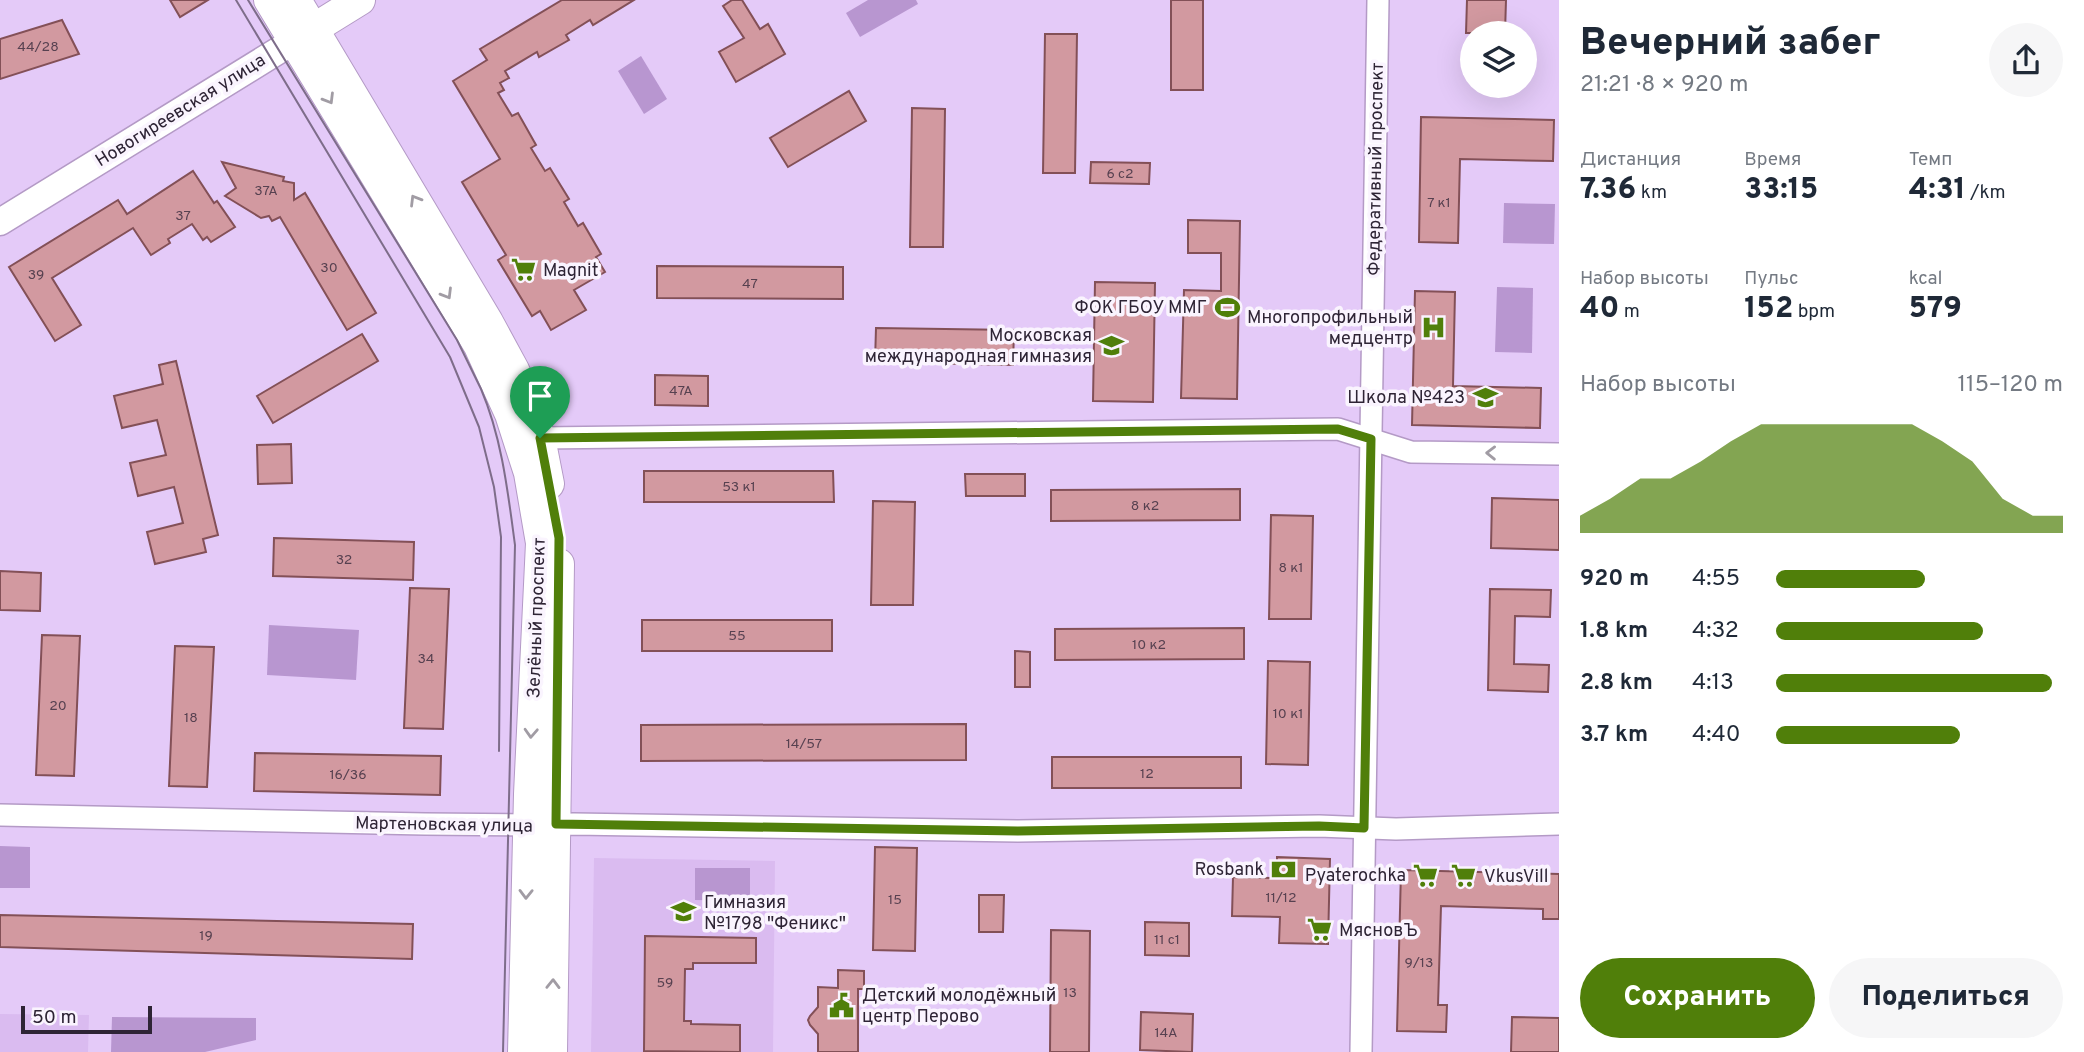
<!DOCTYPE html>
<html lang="ru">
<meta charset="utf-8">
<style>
:root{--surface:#fff;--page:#f6f6f7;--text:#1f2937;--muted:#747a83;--accent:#507f0a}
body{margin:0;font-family:Overpass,sans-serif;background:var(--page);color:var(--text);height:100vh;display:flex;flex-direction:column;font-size:26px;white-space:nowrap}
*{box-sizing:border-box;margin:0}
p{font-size:23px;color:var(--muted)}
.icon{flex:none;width:38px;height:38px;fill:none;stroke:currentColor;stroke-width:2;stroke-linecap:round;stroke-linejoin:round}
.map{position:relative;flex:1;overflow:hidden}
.sheet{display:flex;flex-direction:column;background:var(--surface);width:525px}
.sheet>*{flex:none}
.controls{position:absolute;left:1460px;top:21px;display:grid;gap:14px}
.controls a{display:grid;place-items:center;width:77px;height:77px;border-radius:50%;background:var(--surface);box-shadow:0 7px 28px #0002;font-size:35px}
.scale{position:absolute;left:21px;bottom:18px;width:131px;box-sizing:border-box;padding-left:7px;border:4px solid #2e2435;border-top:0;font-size:19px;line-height:24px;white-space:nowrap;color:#2e2435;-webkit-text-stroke:5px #faf4fe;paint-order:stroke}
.pin{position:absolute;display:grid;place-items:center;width:60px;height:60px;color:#fff;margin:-72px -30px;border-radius:50% 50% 50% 0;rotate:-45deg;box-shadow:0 0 7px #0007}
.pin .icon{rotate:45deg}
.round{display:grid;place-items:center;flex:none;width:74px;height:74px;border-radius:37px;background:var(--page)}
.overview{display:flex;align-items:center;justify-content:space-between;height:119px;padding:0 21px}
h1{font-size:38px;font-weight:800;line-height:52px}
.metrics{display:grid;grid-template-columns:repeat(3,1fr);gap:10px;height:119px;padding:7px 21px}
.metrics div{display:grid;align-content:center}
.metrics b{font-size:30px;font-weight:800}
.metrics small{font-size:19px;font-weight:400}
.metrics p{font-size:19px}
.chart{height:196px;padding:14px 21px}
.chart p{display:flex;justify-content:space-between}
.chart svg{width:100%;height:126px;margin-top:7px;fill:var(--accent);opacity:.7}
.cta{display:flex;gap:14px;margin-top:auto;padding:14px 21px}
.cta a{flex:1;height:80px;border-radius:42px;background:var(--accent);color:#fff;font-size:28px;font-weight:800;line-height:80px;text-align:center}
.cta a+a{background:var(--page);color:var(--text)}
ul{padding:0 21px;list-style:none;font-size:23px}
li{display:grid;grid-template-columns:112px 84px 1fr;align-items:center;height:52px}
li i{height:18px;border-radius:9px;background:var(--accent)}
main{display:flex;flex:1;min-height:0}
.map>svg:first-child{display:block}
</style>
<main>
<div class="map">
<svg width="1559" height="1052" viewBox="0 0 1559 1052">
<rect width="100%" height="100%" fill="#e4caf8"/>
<g fill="#dabbf0">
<polygon points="594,858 775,861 773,1052 591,1052"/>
<polygon points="0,1014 89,1015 88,1052 0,1052"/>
</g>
<g fill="#b896d0">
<polygon points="868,0 916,0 918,4 860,37 846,13"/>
<polygon points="641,56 667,99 644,114 618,71"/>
<polygon points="1504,203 1555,204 1554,244 1503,243"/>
<polygon points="1497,287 1533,288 1532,353 1495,352"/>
<polygon points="269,625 359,630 356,680 267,675"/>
<polygon points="0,846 30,847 30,888 0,888"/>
<polygon points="695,868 750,868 750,901 695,900"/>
<polygon points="112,1017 256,1018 256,1040 205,1052 111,1052"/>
</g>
<g fill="#d299a0" stroke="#835057" stroke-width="2">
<polygon points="170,0 208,0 180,17"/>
<polygon points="562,0 634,0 593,25 590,20 566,35 569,40 539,57 537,52 505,71 509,78 500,83 504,90 498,93 512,116 518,113 536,145 531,148 545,171 550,168 569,199 564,202 578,226 583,223 601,254 596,257 605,272 574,290 586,310 551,330 540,311 532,316 498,260 506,255 462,182 500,159 453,81 487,60 480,49"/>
<polygon points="732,0 742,0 760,29 768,24 785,54 736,82 719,52 744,38 723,6"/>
<rect x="1171" y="0" width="32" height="90"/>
<polygon points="1467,0 1506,0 1505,33 1466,33"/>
<polygon points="62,20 79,54 0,79 0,39"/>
<polygon points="1045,34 1077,34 1075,173 1043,173"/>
<polygon points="849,91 866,121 788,167 770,138"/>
<polygon points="912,108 945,109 943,247 910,247"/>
<polygon points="1421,117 1554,120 1553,161 1460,159 1458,243 1419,242"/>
<polygon points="222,162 284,177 283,181 294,183 294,200 305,193 376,313 347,330 280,217 272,221 269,216 261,218 225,196 236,188"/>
<polygon points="1091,162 1150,163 1149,184 1090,183"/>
<polygon points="193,171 214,203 217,201 235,227 211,242 207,237 203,240 192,224 168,239 170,243 151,255 133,228 52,278 81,325 55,341 9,267 118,200 127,214"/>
<polygon points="1188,220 1240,221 1237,399 1181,398 1184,290 1221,291 1221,253 1188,253"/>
<polygon points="657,266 843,267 843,299 657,298"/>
<polygon points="1095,282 1155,283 1153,402 1093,401"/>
<polygon points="1415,291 1455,292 1453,386 1541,388 1540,428 1412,425"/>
<polygon points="876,328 1014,330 1013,365 875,362"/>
<polygon points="362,334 378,361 273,423 257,396"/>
<polygon points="176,361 218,535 203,539 206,552 155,564 147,532 183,523 174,487 138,496 130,463 166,455 157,420 122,428 114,396 163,384 159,365"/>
<polygon points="655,375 708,376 708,406 655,405"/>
<polygon points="291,444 292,483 258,484 257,445"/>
<polygon points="644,471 833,471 834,502 644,502"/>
<polygon points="965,474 1025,474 1025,496 966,496"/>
<polygon points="1240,489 1240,520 1051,521 1051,490"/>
<polygon points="1492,498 1559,500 1559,550 1491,548"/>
<polygon points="873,501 915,502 913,605 871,605"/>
<polygon points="1271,515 1313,516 1311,619 1269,619"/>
<polygon points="274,538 414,542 413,580 273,576"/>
<polygon points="0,571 41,573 40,611 0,610"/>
<polygon points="410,588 449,589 443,729 404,728"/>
<polygon points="1490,589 1551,590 1550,617 1515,616 1514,664 1549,665 1548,692 1488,690"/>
<rect x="642" y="620" width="190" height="31"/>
<polygon points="1244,628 1244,659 1055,660 1055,629"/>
<polygon points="42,635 80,636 74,776 36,775"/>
<polygon points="175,646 214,647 207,787 169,786"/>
<polygon points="1015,651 1030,652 1030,687 1015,687"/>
<polygon points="1268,661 1310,662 1308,765 1266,764"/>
<polygon points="966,724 966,760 641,761 641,725"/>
<polygon points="255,753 441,756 440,795 254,791"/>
<rect x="1052" y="757" width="189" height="31"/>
<polygon points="875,847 917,848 915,951 873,950"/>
<polygon points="1277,857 1330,859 1328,944 1279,943 1280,917 1232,916 1233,877 1277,878"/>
<polygon points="1401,870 1559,874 1559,919 1543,919 1543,909 1441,906 1438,1005 1447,1005 1446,1032 1397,1031"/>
<polygon points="979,895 1004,895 1003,932 979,932"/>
<polygon points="0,915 413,924 412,959 0,947"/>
<polygon points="1145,922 1189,923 1189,956 1145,955"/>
<polygon points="1051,930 1090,931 1089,1052 1050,1052"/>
<polygon points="645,936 756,938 756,963 693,963 693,969 685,969 684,1021 691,1021 691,1024 740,1025 740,1052 644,1051"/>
<polygon points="838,970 864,971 864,989 858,989 858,1052 818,1052 818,1034 810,1025 808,1020 810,1016 818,1007 818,987 838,988"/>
<polygon points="1141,1012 1193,1014 1192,1052 1140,1050"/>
<polygon points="1512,1017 1559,1018 1559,1052 1511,1052"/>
</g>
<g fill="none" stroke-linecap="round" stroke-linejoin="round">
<defs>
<g id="minor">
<polyline points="540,438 1338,429 1411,452 1559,454"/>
<polyline points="0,815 425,824 528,825 574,824 1018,831 1319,826 1396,829 1559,824"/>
<polyline points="1361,1052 1378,0"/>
</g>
<polyline id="tertiary" points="0,222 294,41"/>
<g id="secondary">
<polyline points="269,0 479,346 510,414 529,473 541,543 529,794 523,1052"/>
<polyline points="296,0 488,322 514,370 528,402 540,438 549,484"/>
<polyline points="297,39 360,0"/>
<polyline points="552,1052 559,564"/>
</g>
</defs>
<use href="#minor" stroke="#b49ac6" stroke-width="24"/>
<use href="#tertiary" stroke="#b49ac6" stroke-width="29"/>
<use href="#secondary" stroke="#b49ac6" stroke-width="32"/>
<use href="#minor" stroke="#fff" stroke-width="21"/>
<use href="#tertiary" stroke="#fff" stroke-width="26"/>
<use href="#secondary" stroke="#fff" stroke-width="30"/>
<g stroke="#7e6d8a" stroke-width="2">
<polyline points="236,0 450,357 479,427 494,487 501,537 499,751"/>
<path d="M248,0L457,340C465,356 473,373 481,389C502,438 508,493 515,545L503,1052"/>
</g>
</g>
<defs><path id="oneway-chevron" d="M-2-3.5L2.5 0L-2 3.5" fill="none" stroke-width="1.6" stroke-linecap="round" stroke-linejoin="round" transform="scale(1.75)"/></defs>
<g stroke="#a19ca4">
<use href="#oneway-chevron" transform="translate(329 99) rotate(59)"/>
<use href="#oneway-chevron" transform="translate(415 200) rotate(-121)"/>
<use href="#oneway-chevron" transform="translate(447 294) rotate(59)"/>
<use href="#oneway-chevron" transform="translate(1491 453) rotate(-179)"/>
<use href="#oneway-chevron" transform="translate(531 733) rotate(93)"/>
<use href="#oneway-chevron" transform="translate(526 894) rotate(91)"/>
<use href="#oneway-chevron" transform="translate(553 984) rotate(-89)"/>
</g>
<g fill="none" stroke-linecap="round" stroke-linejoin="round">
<defs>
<polygon id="route" points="1338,429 1371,439 1364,828 1319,826 1018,831 556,824 559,538 540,438"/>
</defs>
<use href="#route" stroke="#fff" stroke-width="14"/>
<use href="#route" stroke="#507f0a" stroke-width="9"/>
</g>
<defs>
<symbol id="supermarket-bare" viewBox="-9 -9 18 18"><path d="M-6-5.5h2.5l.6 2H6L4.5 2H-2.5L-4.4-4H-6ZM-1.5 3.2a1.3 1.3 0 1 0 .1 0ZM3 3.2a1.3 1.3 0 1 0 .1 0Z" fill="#507f0a" stroke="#faf4fe" stroke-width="2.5" paint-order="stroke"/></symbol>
<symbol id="stadium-bare" viewBox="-9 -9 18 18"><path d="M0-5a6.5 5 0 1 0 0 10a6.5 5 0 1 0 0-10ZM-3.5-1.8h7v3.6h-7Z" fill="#507f0a" stroke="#faf4fe" stroke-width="2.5" paint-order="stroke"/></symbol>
<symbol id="hospital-bare" viewBox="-9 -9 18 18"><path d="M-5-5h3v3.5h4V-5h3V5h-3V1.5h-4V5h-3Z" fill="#507f0a" stroke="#faf4fe" stroke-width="2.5" paint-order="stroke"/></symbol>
<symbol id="school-bare" viewBox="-9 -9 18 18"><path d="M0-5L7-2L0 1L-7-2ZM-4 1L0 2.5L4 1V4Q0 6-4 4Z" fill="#507f0a" stroke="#faf4fe" stroke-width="2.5" paint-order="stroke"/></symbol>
<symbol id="bank-bare" viewBox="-9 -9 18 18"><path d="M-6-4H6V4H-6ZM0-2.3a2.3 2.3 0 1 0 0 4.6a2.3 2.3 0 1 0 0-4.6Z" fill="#507f0a" stroke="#faf4fe" stroke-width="2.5" paint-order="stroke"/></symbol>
<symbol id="civic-bare" viewBox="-9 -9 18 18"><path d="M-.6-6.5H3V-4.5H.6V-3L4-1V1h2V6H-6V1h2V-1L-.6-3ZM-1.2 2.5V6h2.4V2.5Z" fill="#507f0a" stroke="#faf4fe" stroke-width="2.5" paint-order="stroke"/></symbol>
</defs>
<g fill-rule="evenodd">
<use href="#supermarket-bare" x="506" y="252" width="35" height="35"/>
<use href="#stadium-bare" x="1210" y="290" width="35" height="35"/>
<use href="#hospital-bare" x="1416" y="310" width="35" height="35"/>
<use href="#school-bare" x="1094" y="328" width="35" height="35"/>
<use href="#school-bare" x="1468" y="380" width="35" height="35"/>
<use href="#bank-bare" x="1266" y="852" width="35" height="35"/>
<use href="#supermarket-bare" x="1408" y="858" width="35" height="35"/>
<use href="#supermarket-bare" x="1446" y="858" width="35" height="35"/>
<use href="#school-bare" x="666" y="894" width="35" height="35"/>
<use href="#supermarket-bare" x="1302" y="912" width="35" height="35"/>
<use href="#civic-bare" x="824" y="988" width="35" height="35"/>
</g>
<g text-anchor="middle" stroke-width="7" stroke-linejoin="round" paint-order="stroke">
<g font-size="14" fill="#574150">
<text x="38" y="51">44/28</text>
<text x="1120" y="178">6 с2</text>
<text x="266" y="195">37А</text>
<text x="1439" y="207">7 к1</text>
<text x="183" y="220">37</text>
<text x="329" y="272">30</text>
<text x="36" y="279">39</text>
<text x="750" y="288">47</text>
<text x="681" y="395">47А</text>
<text x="739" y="491">53 к1</text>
<text x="1145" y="510">8 к2</text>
<text x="344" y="564">32</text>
<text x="1291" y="572">8 к1</text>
<text x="737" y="640">55</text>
<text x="1149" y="649">10 к2</text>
<text x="426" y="663">34</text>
<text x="58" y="710">20</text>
<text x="1288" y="718">10 к1</text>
<text x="191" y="722">18</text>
<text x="804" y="748">14/57</text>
<text x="1147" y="778">12</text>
<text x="348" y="779">16/36</text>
<text x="1281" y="902">11/12</text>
<text x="895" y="904">15</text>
<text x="206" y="940">19</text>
<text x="1167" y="944">11 с1</text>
<text x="1419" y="967">9/13</text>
<text x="665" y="987">59</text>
<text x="1070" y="997">13</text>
<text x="1166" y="1037">14А</text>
</g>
<g font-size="18" fill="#2e2435" stroke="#faf4fe">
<text transform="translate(180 110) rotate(-32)" y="6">Новогиреевская улица</text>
<text transform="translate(1375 169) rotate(-89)" y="6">Федеративный проспект</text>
<text transform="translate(536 618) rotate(-88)" y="6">Зелёный проспект</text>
<text transform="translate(444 824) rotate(1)" y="6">Мартеновская улица</text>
</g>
<g font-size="18" fill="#2e2435" stroke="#faf4fe" text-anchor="end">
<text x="543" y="276" text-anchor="start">Magnit</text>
<text x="1207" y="313">ФОК ГБОУ ММГ</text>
<text x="1413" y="323">Многопрофильный<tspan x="1413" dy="21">медцентр</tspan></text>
<text x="1092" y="341">Московская<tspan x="1092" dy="21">международная гимназия</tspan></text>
<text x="1465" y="403">Школа №423</text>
<text x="1264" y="875">Rosbank</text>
<text x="1406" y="881">Pyaterochka</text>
<text x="1484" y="882" text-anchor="start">VkusVill</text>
<text x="704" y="908" text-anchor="start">Гимназия<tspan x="704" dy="21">№1798 "Феникс"</tspan></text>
<text x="1339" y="936" text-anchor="start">МясновЪ</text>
<text x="862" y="1001" text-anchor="start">Детский молодёжный<tspan x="862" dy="21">центр Перово</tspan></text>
</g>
</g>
</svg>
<div class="controls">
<a><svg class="icon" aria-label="layers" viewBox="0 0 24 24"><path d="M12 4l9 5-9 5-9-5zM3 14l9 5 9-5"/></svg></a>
</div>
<div class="scale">50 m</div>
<div class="pin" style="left:540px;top:438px;background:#1e9e55"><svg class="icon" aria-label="arrive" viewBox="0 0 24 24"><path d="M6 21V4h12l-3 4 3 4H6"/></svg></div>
</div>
<section class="sheet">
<div class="overview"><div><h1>Вечерний забег</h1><p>21:21 · 8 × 920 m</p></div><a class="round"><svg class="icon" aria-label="share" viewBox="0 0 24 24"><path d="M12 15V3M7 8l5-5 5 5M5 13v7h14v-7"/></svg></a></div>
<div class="metrics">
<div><p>Дистанция</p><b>7.36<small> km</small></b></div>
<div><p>Время</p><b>33:15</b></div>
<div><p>Темп</p><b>4:31<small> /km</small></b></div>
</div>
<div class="metrics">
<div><p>Набор высоты</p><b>40<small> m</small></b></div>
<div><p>Пульс</p><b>152<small> bpm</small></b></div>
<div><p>kcal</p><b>579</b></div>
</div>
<div class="chart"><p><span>Набор высоты</span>115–120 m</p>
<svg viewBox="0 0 160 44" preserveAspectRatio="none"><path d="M0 44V38L10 32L20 25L30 25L40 19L50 12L60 6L70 6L80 6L90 6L100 6L110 6L120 12L130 19L140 32L150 38L160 38V44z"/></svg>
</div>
<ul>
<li><b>920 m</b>4:55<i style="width:52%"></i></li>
<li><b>1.8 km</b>4:32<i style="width:72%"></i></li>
<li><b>2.8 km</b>4:13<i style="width:96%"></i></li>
<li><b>3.7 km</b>4:40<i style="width:64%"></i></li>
</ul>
<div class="cta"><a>Сохранить</a><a>Поделиться</a></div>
</section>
</main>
